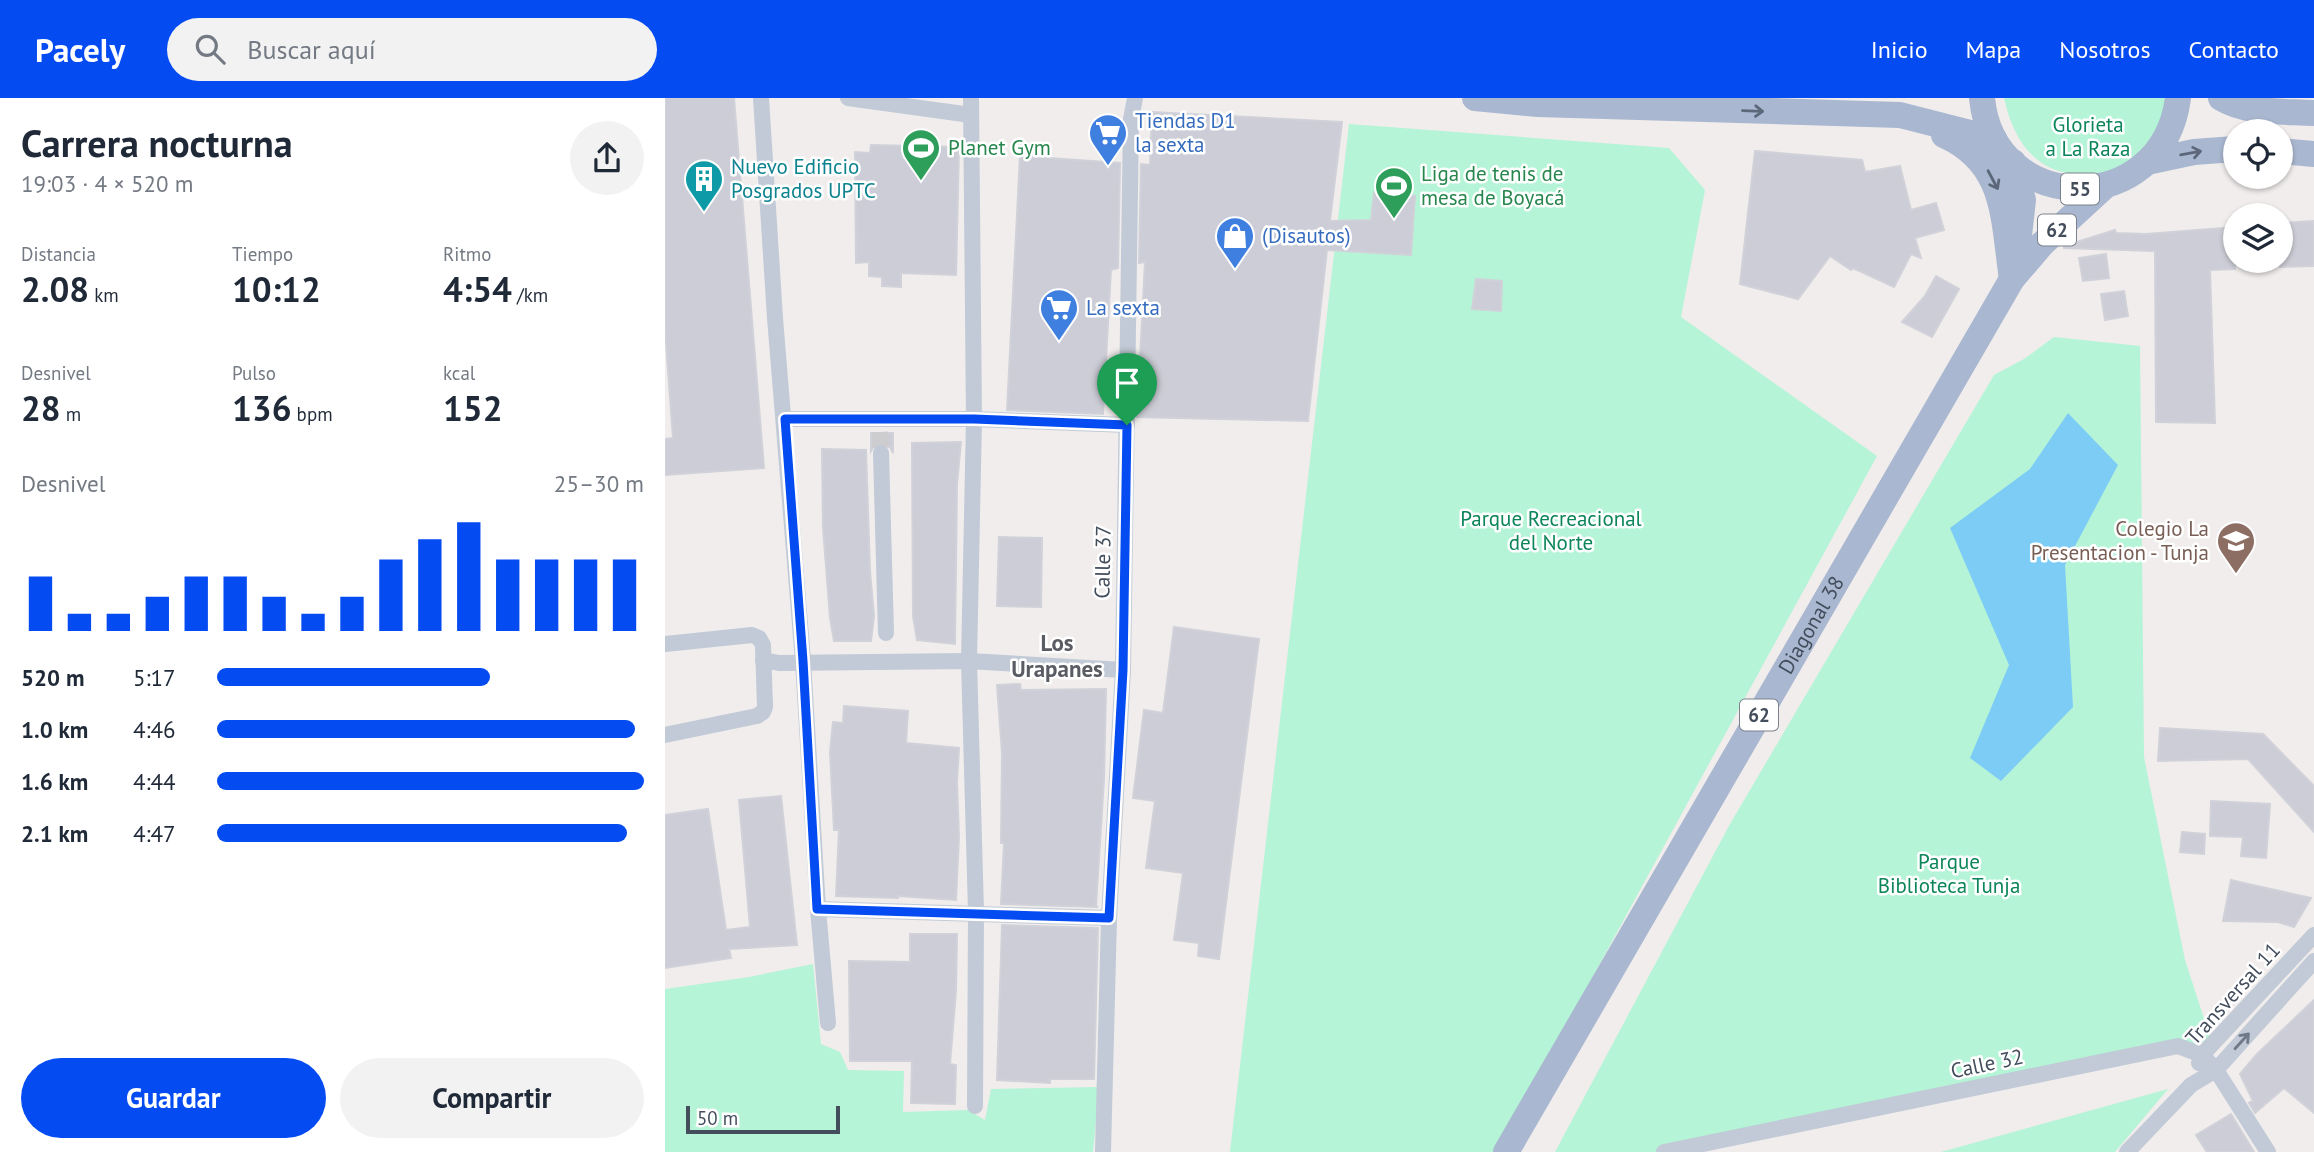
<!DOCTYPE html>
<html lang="es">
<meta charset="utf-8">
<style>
:root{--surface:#fff;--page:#f2f2f3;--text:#1f2937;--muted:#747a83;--accent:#054bf2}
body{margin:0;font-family:"PT Sans",sans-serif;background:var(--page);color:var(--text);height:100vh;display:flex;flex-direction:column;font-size:26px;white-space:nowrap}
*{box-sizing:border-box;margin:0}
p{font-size:23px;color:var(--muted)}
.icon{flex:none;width:38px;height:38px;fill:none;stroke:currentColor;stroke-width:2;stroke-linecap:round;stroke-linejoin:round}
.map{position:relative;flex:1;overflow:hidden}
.details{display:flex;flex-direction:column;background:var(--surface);width:665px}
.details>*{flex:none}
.fabs{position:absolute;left:1558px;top:21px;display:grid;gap:14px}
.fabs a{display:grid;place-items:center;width:70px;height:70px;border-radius:50%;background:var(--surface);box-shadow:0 2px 5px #0004;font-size:35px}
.scale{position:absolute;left:21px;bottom:18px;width:154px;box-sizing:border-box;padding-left:7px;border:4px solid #434d5c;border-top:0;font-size:19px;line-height:24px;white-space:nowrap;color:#434d5c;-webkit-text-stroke:5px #fff;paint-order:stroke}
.pin{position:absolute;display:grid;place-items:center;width:60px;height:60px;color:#fff;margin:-72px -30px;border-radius:50% 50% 50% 0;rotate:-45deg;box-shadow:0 0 7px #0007}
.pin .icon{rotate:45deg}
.round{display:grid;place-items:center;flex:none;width:74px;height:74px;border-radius:37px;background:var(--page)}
.summary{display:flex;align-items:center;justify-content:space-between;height:119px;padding:0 21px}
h1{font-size:38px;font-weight:700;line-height:52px}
.figures{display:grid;grid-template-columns:repeat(3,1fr);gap:10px;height:119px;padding:7px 21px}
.figures div{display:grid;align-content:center}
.figures b{font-size:35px;font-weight:700}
.figures small{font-size:19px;font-weight:400}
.figures p{font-size:19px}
.chart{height:196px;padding:14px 21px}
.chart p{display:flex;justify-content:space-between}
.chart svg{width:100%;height:126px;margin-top:7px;stroke:var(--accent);stroke-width:6}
.cta{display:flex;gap:14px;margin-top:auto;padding:14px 21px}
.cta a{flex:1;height:80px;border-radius:42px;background:var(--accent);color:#fff;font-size:28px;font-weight:700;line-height:80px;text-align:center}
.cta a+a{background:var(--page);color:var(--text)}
ul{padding:0 21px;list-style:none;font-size:23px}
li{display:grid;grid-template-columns:112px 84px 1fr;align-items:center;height:52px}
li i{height:18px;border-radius:9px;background:var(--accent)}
header{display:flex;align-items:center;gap:42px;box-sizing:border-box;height:98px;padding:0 35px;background:var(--accent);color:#fff}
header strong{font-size:33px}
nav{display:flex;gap:38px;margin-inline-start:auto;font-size:24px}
.search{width:490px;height:63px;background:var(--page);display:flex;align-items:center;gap:18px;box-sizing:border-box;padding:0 24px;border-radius:38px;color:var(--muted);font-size:26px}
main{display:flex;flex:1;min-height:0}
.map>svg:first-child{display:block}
</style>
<header>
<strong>Pacely</strong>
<div class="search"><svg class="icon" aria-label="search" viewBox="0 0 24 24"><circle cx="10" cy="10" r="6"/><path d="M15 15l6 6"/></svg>Buscar aquí</div>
<nav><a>Inicio</a><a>Mapa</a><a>Nosotros</a><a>Contacto</a></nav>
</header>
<main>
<section class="details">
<div class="summary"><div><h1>Carrera nocturna</h1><p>19:03 · 4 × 520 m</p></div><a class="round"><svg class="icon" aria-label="share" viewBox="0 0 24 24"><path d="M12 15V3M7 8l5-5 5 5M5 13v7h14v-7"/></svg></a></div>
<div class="figures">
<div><p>Distancia</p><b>2.08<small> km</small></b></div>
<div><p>Tiempo</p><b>10:12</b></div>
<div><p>Ritmo</p><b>4:54<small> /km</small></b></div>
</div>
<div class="figures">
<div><p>Desnivel</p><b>28<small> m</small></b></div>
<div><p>Pulso</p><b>136<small> bpm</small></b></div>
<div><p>kcal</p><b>152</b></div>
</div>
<div class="chart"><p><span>Desnivel</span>25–30 m</p>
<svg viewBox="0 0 160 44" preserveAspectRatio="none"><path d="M5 44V25M15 44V38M25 44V38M35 44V32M45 44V25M55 44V25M65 44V32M75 44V38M85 44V32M95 44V19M105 44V12M115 44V6M125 44V19M135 44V19M145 44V19M155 44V19"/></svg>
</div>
<ul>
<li><b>520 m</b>5:17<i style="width:64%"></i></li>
<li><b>1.0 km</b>4:46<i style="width:98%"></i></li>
<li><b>1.6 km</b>4:44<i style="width:100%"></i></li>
<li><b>2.1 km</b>4:47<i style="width:96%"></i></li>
</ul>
<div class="cta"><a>Guardar</a><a>Compartir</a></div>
</section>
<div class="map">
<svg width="1649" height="1054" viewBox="0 0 1649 1054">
<rect width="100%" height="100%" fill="#f0edec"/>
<g fill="#b5f4d6">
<path d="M1339,0H1507C1502,26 1499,27 1481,46C1474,54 1467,64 1459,70C1453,75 1441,74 1433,75C1378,83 1350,50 1339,0Z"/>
<polygon points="684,26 1004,50 1040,92 1016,219 1212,358 832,1054 565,1054"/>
<polygon points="1389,239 1475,248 1479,659 1520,862 1546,942 1005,1054 890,1054 1065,726 1329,277 1359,261"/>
<polygon points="148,866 156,946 175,954 183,972 239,973 238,1014 303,1012 320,1022 326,991 434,989 428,1054 0,1054 0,891 84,879"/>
<polygon points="1503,991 1450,1054 1276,1054"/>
</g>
<polygon fill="#7dccf6" points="1403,315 1453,367 1400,467 1408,609 1336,683 1305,660 1344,567 1285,430 1365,371"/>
<g fill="#cccdd6" stroke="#d0d1d9" stroke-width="2">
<polygon points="0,0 69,0 99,370 0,377 0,341 8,340 0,231"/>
<polygon points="487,14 677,24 665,123 706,122 709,94 750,98 746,157 662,152 643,323 472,319 480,164 474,165 476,66 485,67"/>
<polygon points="206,47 294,49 291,177 236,175 236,189 217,188 217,179 204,178 204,164 191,165 190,54 205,55"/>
<polygon points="1090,53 1197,62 1200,74 1235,68 1246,112 1271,105 1279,132 1250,140 1256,160 1246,156 1229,189 1188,170 1186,172 1165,158 1133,201 1075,186"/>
<polygon points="355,58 455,65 453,170 446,172 438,316 342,312"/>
<polygon points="1649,123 1649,168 1615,169 1615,125"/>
<polygon points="1570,129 1570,171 1545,172 1550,325 1491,324 1490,153 1399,150 1399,148 1450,132 1451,135 1481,136"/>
<polygon points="1441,156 1444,180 1418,183 1414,160"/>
<polygon points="1271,178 1294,191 1267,239 1237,224 1260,198"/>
<polygon points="811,181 837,183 836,213 807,211"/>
<polygon points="1459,193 1463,218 1440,222 1436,196"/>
<polygon points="206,335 228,335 228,355 225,349 216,345 210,346 206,353"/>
<polygon points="296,344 292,386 290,546 252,542 248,518 247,345"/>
<polygon points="157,351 201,352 205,473 209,518 206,543 169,543 165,520 158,430"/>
<polygon points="334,439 377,440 376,509 332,508"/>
<polygon points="509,529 594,541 554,861 533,858 534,845 509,842 518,775 481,770 490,703 468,700 479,612 498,615"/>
<polygon points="355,586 356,592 441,591 439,681 431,808 433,809 336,806 339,745 336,745 337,655 332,587"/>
<polygon points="179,608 243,613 241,645 294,650 292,684 294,739 291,802 233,798 233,800 171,798 174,732 169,732 165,654 168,624 178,625"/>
<polygon points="1495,630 1598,636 1649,688 1649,734 1583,661 1493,663"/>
<polygon points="116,698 132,847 64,851 66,860 0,870 0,717 43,711 61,832 85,829 74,702"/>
<polygon points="1546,703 1605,706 1601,760 1576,758 1578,739 1545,738"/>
<polygon points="1517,734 1540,736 1539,756 1515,754"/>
<polygon points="1566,782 1583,786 1646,800 1629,829 1613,824 1558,823"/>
<polygon points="337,827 433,830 429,981 385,981 385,985 332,982"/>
<polygon points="245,836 292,836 291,893 285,966 291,967 290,1006 246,1005 247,963 185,963 184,863 245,864"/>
<polygon points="1649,902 1649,1015 1619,990 1590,1015 1584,1005 1588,1003 1575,976 1592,956"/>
<polygon points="1566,1016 1589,1054 1542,1054 1531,1037"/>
</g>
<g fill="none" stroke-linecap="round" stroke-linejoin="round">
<polyline stroke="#cdcdcf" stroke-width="16" stroke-dasharray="16 8" stroke-linecap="butt" points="215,334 216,355"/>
<g stroke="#c1cad6" stroke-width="16">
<polyline points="96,0 110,220 138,563 153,811 163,925"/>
<polyline points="183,0 306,17"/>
<polyline points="306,0 309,321 304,563 311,814 310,1008"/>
<polyline points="120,321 309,321 462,327"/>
<polyline points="216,355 221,535"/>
<polyline points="0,546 87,537 94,540 98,547 100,609 98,614 92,618 0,637"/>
<polyline points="98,562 114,565 304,563 458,572"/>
<polyline points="153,811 444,820"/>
<polyline points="1534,965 1537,957 1649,837"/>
<polyline points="438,1054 444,820 458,572 466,21 470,0"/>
<polyline points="999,1054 1513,948 1537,957 1551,972 1603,1054"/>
<polyline points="1462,1054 1526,987 1551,972 1649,863"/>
</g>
<g stroke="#a9b7d0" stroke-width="26">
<polyline points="810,0 873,6 1235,17 1329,41"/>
<path d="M1317,0C1328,118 1497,122 1513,0"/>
<path d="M1556,0C1582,16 1619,13 1649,15"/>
<path d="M1279,37C1342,65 1338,121 1347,181"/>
<polyline points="1615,53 1649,56"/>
<polyline points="1348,64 1358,102 1352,155"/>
<polyline points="1482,64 1529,54 1570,51"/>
<path id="s1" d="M841,1054L1347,181L1377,146L1440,88"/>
</g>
</g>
<defs><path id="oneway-shaft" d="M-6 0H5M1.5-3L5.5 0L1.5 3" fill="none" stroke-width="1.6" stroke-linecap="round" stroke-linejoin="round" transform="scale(1.75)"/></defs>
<g stroke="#5c6879">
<use href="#oneway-shaft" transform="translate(1088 13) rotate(2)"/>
<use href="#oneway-shaft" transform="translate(1526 55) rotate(-10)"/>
<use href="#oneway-shaft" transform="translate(1328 82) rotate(62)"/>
</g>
<use stroke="#6f7987" href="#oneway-shaft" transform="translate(1577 943) rotate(-48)"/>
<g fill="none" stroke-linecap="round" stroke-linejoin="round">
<defs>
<polygon id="route" points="120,321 309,321 462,327 458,572 444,820 152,811 138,563"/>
</defs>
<use href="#route" stroke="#fff" stroke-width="14"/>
<use href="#route" stroke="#054bf2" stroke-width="9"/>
</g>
<defs>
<symbol id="supermarket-pin" viewBox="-11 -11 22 30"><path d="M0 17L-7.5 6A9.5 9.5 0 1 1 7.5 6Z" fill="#3f7fe0" stroke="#fff"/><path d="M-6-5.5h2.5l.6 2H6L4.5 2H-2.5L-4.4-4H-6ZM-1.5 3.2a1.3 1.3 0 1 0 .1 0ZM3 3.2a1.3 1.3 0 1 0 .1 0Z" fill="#fff"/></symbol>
<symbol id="stadium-pin" viewBox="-11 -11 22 30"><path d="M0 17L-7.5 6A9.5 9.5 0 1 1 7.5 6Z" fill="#2e9e5b" stroke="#fff"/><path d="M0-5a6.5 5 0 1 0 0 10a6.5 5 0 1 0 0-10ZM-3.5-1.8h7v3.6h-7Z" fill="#fff"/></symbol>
<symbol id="building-pin" viewBox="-11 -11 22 30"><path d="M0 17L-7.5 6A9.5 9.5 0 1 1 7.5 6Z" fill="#0f9aa8" stroke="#fff"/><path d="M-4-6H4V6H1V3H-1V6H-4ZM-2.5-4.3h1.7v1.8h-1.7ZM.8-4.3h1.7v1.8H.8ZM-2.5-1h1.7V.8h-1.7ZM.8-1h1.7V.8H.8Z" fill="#fff"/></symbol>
<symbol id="shop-pin" viewBox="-11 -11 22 30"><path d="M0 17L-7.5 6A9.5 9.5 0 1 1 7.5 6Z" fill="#3f7fe0" stroke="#fff"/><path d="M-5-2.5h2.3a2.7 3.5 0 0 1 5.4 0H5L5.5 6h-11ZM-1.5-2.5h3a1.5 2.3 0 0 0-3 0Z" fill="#fff"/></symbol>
<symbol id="school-pin" viewBox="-11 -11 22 30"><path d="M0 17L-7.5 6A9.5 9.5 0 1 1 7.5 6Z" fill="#8d6e63" stroke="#fff"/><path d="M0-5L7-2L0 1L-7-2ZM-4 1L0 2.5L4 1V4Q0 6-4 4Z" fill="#fff"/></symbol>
</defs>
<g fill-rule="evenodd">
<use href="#supermarket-pin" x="421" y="13" width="44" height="60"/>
<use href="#stadium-pin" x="234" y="28" width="44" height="60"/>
<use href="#building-pin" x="17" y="59" width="44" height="60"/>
<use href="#stadium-pin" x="707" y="66" width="44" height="60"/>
<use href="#shop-pin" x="548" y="116" width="44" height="60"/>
<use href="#supermarket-pin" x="372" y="188" width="44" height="60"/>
<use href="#school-pin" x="1549" y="421" width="44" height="60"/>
</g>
<g text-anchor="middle" stroke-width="5" stroke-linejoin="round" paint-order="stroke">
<g fill="#fff" stroke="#7b828d" stroke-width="2">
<rect x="1396" y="75.5" width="38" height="31" rx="5"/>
<rect x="1373" y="116.5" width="38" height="31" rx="5"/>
<rect x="1075" y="601.5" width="38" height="31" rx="5"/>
</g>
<g font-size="19" font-weight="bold" fill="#434d5c">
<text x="1415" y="98">55</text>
<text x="1392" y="139">62</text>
<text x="1094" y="624">62</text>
</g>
<g font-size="21" fill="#366cbe" stroke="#fff" text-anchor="start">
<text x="470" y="30">Tiendas D1<tspan x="470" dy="24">la sexta</tspan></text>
<text x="597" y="145">(Disautos)</text>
<text x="421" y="217">La sexta</text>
</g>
<g font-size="21" fill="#0c855a" stroke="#fff">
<text x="1423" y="34">Glorieta<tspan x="1423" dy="24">a La Raza</tspan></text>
<text x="886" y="428">Parque Recreacional<tspan x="886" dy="24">del Norte</tspan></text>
<text x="1284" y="771">Parque<tspan x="1284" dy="24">Biblioteca Tunja</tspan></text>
</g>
<g font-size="21" fill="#27864d" stroke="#fff" text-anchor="start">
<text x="283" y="57">Planet Gym</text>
<text x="756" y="83">Liga de tenis de<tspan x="756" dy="24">mesa de Boyacá</tspan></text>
</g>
<g font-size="21" fill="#0d838f" stroke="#fff" text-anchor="start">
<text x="66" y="76">Nuevo Edificio<tspan x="66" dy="24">Posgrados UPTC</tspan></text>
</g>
<g font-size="21" fill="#785e54" stroke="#fff" text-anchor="end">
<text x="1544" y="438">Colegio La<tspan x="1544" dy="24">Presentacion - Tunja</tspan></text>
</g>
<g font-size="21" fill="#434d5c" stroke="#fff">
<text transform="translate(438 464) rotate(-89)" y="7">Calle 37</text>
<text dy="7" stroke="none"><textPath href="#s1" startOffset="609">Diagonal 38</textPath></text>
<text transform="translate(1568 896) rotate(-48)" y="7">Transversal 11</text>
<text transform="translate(1322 966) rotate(-12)" y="7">Calle 32</text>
</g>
<g font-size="23" font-weight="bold" fill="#595c63" stroke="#fff">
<text x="392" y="553">Los<tspan x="392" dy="26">Urapanes</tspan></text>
</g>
</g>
</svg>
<div class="fabs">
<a><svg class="icon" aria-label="locate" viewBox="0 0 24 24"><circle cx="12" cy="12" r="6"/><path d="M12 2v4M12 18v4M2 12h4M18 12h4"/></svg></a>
<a><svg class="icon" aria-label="layers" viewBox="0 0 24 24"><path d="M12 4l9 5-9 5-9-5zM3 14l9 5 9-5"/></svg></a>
</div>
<div class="scale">50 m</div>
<div class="pin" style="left:462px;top:327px;background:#1e9e55"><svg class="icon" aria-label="arrive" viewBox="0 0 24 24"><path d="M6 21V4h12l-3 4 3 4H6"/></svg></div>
</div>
</main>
